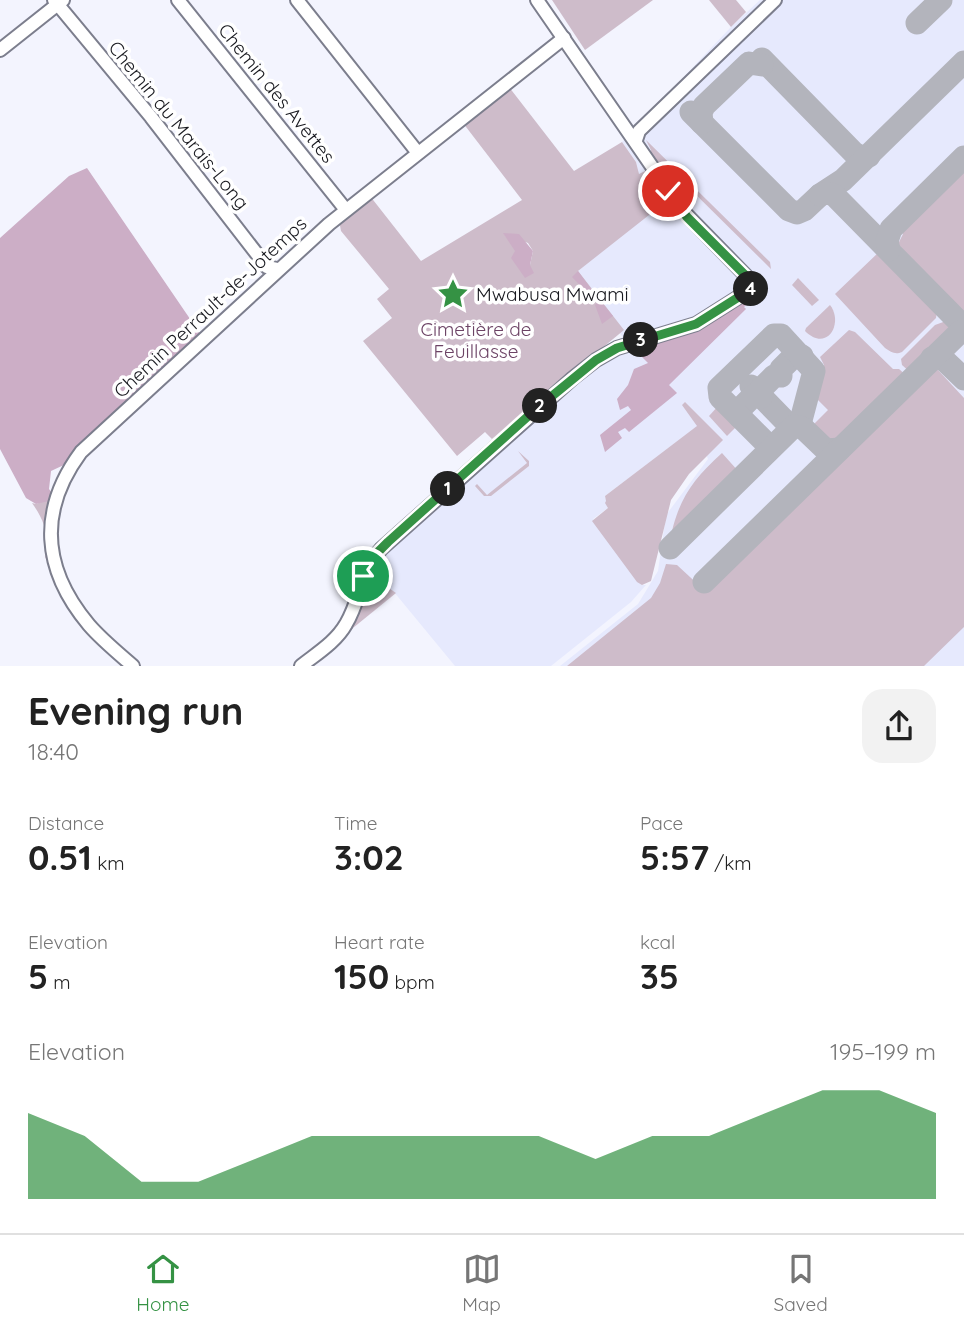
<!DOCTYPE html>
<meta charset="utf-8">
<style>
:root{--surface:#fff;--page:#f2f2f2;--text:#222;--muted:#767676;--line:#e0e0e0;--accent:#359244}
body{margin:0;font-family:Quicksand,sans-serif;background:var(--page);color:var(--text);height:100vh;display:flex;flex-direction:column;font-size:26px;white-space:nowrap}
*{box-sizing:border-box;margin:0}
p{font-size:23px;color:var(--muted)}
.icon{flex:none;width:38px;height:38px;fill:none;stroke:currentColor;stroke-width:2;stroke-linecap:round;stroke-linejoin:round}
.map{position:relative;height:666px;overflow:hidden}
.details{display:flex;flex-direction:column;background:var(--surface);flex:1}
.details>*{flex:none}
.pin{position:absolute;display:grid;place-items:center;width:60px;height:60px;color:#fff;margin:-30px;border:4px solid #fff;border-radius:50%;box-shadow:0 2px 7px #0007}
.km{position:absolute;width:35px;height:35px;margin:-18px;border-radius:50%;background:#222;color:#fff;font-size:19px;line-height:35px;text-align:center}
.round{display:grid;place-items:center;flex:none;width:74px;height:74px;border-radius:21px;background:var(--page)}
.head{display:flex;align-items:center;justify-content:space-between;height:119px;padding:0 28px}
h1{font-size:38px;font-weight:700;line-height:52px}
.figures{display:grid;grid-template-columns:repeat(3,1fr);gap:10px;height:119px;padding:7px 28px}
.figures div{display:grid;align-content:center}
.figures b{font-size:35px;font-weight:700}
.figures small{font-size:19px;font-weight:400}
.figures p{font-size:19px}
.chart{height:196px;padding:14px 28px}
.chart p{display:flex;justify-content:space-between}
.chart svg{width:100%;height:126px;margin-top:7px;fill:var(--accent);opacity:.7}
.tab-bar{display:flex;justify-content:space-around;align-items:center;height:98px;border-top:2px solid var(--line);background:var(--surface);font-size:19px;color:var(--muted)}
.tab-bar a{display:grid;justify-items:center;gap:4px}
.tab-bar .selected{color:var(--accent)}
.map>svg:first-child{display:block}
</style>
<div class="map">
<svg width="964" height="666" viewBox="0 0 964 666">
<rect width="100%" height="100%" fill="#f3f4fe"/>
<polygon fill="#e6e9fd" points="760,0 964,0 964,666 560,666 638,604 658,571 666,515 708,459 695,428 605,496 608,508 593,519 642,585 646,585 631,602 551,666 455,666 394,592 377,580 389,546 556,398 603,361 630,348 578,271 640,180 636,162 622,142 731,27"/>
<g fill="#cebcca" fill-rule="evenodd">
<polygon points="552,0 653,0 585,50"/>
<polygon points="709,0 736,0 746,12 731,27"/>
<path d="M509,87L574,171L622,142L636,162L639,174L645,171L669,207L668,208L663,204L578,271L624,330L492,439L485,432L457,456L363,341L392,318L377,299L389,289L341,231L339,220L370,196L421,261L522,200L463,123ZM504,234L528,243L533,251L530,265Z"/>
<polygon points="646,140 770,262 771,269 676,175 671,180 676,184 672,186 649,155 651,150"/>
<polygon points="964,168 964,314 904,255 905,252 898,244 903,234 901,230"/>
<path d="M879,252L937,311L936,318L902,352C895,355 891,352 885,348L835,294Z"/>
<polygon points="798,278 819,300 812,306 792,285"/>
<path d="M830,305C844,323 827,353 805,331L806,328Z"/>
<polygon points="946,321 951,328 950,331 911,373 902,365 901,359 935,325"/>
<path d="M849,330L855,332L893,369H899L908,377L839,445C827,448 814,438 812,426L828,410L814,396L821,368L824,365L820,357Z"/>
<polygon points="932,367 938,370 964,398 964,627 924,666 567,666 651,598 660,583 666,564 677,565 703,589 926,370"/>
<polygon points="685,402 723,440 689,474 671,500 651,581 642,585 637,582 592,521 608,508 605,503 606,501 605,496 697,426 682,405"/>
<polygon points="719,405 738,425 727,436 709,416"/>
<polygon points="518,451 529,461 529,466 491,496 484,496 475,486 477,484 487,495 527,463"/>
<path d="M722,453L739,472L730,480L733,484L669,545C677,502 690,482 722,453Z"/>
<path d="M44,501H49L50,509L52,570L45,557C50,535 44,520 32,503L36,504Z"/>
<polygon points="377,580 396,593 348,632 367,582"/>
</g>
<g fill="#ccaec6">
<polygon points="87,168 201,335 66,464 51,471 49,489 52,493 49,501 36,504 26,498 0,449 0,238 69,176"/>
<polygon points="503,233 519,234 533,251 530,265 534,273 525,278 511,258 515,251"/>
<polygon points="578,271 595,294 591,297 572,277"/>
<polygon points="600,300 613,316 602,324 595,305"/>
<polygon points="745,300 747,304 744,307 746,309 669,385 677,393 629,432 625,428 618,432 622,438 605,452 600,435 631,410 628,406 620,410 617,399 628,385 634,369 648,363 632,347"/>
</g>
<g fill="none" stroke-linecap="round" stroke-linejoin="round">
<g stroke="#b3b4bc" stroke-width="23">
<polyline points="917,23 941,0"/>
<polyline points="762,59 854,153 861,157 869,156"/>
<polyline points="691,112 789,210 797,213 804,210 820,195 843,180 964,62"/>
<polyline points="702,123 701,113 704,106 749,63 762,65"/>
<polyline points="820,195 827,193 834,195 964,327"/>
<polyline points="889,250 887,241 891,229 964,157"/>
<polyline points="932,358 942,358 964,379"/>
<polyline points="751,386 790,426 794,426"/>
<polyline points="740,417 740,409 753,396 761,397 761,389 774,376 781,376 781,369 794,356 802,356"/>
<polyline points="775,444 771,445 766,443 720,397 719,388 774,335 781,335 814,371 800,424 803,428"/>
<polyline points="670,548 794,426 803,428 826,450 840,449"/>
<polyline points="704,582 960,332 964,330"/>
</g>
<defs>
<g id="minor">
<polyline points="54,0 151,117 267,267 277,269"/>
<polyline points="178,0 346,210"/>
<polyline points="297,0 418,153"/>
<polyline points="0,50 63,0"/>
<polyline points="636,140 639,131 775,0"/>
<path d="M133,666C118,653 102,640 89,625C42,569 38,510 81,452L329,224L564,38"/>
<path d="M301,666C316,654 336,642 346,624C361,599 360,573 381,549L573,378L596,360L617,348L696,324L756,286L682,210L537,0"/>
</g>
</defs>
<use href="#minor" stroke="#7c7e8d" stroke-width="16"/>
<use href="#minor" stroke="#fff" stroke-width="12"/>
</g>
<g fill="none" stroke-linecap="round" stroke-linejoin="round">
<defs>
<polyline id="route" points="363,576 373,557 388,542 535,410 596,360 617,348 696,324 756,286 687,217 668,191"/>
</defs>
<use href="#route" stroke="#fff" stroke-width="14"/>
<use href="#route" stroke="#359244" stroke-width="9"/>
</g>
<defs>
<symbol id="sight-bare" viewBox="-9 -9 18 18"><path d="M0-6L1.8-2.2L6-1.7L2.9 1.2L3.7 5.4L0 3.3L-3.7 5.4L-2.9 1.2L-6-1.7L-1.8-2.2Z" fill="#359244" stroke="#fff" stroke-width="2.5" paint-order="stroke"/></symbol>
</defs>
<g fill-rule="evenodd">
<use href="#sight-bare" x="431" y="272" width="44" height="44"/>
</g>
<g text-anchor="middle" stroke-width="7" stroke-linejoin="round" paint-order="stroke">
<g font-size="19" fill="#17181e" stroke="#fff">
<text transform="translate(277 93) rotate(51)" y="7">Chemin des Avettes</text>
<text transform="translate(179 125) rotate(51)" y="7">Chemin du Marais-Long</text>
<text transform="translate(210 307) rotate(-43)" y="7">Chemin Perrault-de-Jotemps</text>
</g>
<g font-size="19" fill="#17181e" stroke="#fff" text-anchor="start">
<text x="476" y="301">Mwabusa Mwami</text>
</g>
<g font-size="19" fill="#6c4365" stroke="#fff">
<text x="476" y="336">Cimetière de<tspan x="476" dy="22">Feuillasse</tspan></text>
</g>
</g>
</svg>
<div class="pin" style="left:363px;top:576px;background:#1e9e55"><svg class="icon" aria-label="arrive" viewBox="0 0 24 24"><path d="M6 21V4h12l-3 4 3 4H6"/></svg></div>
<div class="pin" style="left:668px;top:191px;background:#d93025"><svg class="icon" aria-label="check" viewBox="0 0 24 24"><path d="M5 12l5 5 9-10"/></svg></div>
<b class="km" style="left:448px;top:489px">1</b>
<b class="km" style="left:540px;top:406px">2</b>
<b class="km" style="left:641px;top:340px">3</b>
<b class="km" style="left:751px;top:289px">4</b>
</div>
<section class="details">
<div class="head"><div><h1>Evening run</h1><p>18:40</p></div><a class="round"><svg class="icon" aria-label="share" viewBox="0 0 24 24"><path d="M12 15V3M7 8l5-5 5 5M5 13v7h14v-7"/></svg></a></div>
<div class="figures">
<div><p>Distance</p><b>0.51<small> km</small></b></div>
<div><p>Time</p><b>3:02</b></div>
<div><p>Pace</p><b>5:57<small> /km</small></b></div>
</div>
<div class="figures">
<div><p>Elevation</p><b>5<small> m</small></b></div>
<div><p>Heart rate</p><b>150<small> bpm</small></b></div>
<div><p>kcal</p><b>35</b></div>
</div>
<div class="chart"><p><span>Elevation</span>195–199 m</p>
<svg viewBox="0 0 160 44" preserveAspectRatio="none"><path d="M0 44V14L10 22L20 38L30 38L40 30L50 22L60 22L70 22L80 22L90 22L100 30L110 22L120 22L130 14L140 6L150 6L160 14V44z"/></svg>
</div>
</section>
<nav class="tab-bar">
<a class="selected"><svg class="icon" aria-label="home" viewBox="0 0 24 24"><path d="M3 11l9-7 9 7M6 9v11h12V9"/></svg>Home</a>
<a><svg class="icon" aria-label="map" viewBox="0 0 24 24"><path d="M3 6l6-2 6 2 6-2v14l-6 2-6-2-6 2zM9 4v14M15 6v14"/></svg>Map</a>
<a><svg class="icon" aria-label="saved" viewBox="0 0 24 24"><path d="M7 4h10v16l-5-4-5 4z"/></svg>Saved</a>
</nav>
